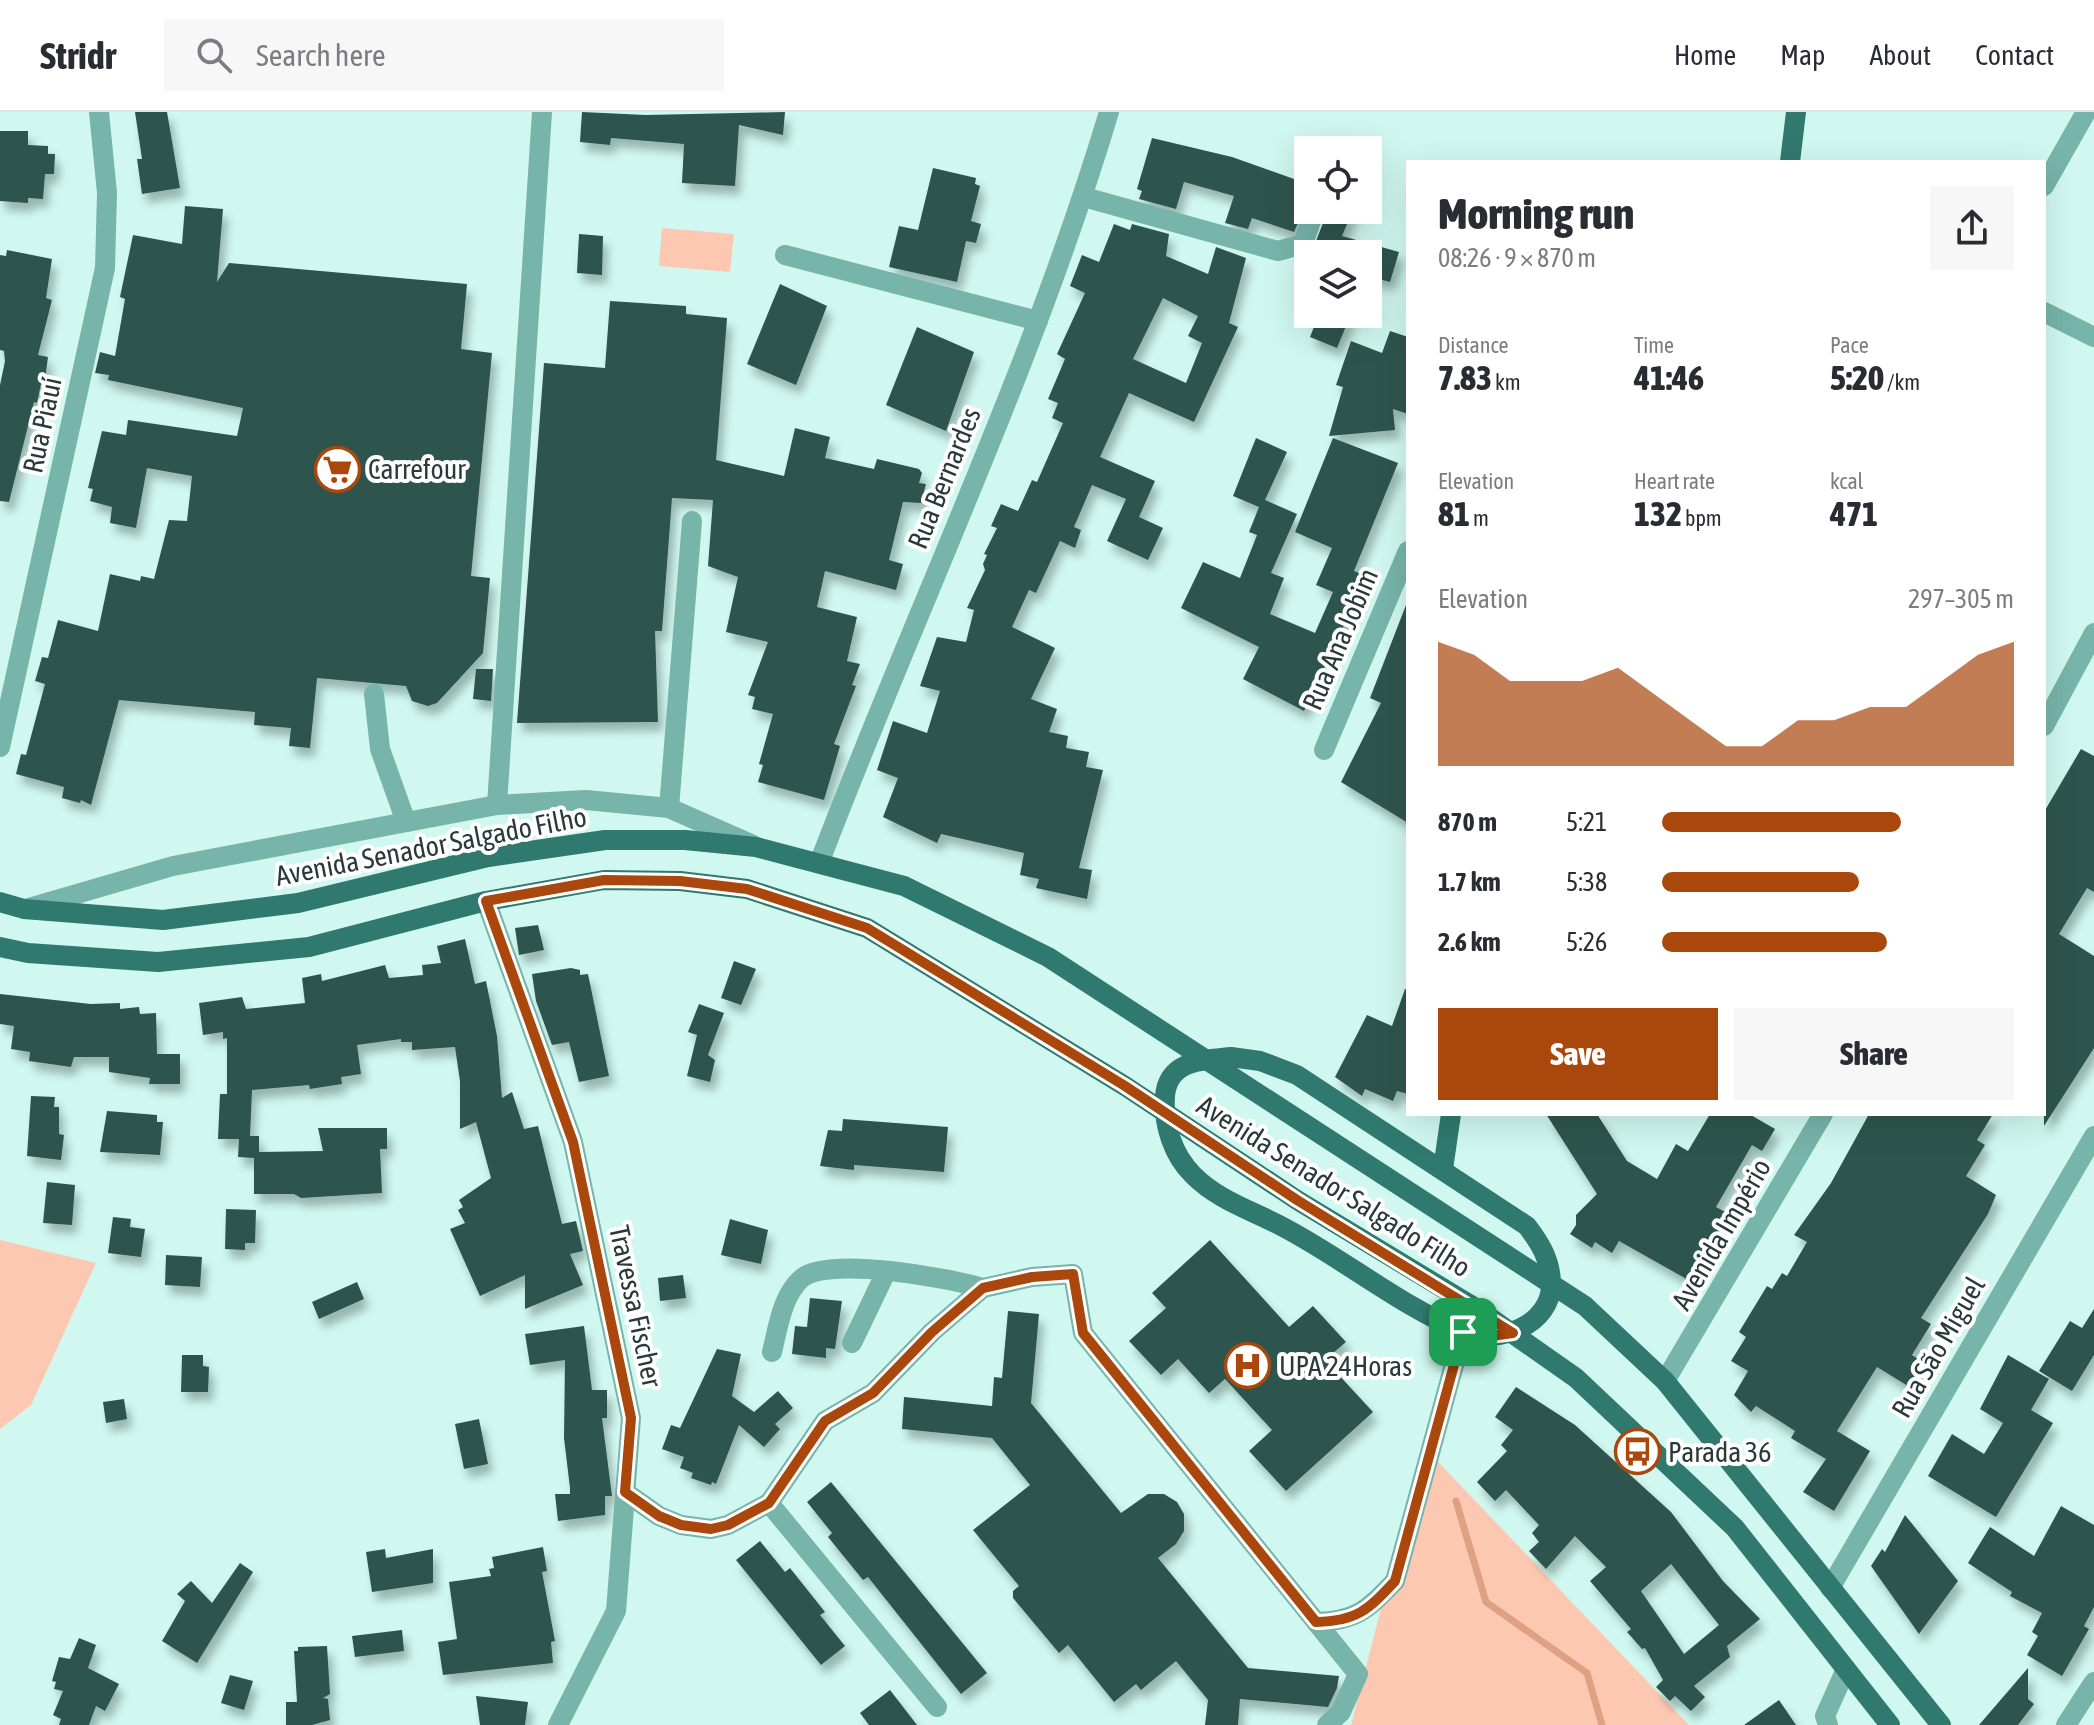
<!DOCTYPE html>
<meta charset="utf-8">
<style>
:root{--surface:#fff;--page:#f7f7f7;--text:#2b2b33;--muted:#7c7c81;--line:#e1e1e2;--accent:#aa470c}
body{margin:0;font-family:"Asap Condensed",sans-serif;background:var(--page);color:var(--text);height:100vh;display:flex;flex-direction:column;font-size:30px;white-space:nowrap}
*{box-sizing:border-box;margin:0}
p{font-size:26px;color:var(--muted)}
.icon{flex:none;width:44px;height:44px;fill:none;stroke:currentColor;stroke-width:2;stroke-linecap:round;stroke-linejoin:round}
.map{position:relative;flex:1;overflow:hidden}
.details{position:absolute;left:1406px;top:48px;width:640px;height:956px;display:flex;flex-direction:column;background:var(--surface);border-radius:0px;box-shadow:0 8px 32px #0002}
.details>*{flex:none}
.buttons{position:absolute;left:1294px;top:24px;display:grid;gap:16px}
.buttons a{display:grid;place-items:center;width:88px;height:88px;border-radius:0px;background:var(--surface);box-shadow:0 8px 32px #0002;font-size:40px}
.pin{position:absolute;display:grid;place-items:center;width:68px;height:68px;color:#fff;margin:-34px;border-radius:16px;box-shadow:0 4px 12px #0006}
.round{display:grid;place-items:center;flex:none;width:84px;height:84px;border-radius:0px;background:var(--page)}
.overview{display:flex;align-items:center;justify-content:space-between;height:136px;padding:0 32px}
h1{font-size:44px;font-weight:800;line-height:60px}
.metrics{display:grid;grid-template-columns:repeat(3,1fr);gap:12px;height:136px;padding:8px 32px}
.metrics div{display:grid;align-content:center}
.metrics b{font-size:34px;font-weight:800}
.metrics small{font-size:22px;font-weight:400}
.metrics p{font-size:22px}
.chart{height:224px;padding:16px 32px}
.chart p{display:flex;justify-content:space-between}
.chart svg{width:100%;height:144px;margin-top:8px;fill:var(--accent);opacity:.7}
.button{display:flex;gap:16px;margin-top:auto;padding:16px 32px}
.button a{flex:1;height:92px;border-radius:0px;background:var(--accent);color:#fff;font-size:32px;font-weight:800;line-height:92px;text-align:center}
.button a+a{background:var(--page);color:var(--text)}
ul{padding:0 32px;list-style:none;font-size:26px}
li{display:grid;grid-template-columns:128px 96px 1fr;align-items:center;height:60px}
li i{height:20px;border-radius:10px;background:var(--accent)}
header{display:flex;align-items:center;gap:48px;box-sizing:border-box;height:112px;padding:0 40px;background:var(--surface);border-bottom:2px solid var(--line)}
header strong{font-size:38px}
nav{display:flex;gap:44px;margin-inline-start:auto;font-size:28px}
.search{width:560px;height:72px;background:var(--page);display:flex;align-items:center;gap:20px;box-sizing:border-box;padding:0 28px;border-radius:0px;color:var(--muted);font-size:30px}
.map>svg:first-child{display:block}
</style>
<header>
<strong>Stridr</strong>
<div class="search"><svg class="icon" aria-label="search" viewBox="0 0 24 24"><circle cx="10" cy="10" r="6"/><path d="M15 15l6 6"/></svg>Search here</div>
<nav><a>Home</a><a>Map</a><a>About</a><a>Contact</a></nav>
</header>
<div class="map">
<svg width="2094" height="1613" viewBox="0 0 2094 1613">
<defs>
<filter id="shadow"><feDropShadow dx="5" dy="9" stdDeviation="4" flood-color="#0004"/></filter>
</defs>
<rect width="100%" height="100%" fill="#d0f8f0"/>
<g fill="#fdc8b1">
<polygon points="662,116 734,122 730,160 659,154"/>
<polygon points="0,1128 96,1151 31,1293 0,1317"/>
<polygon points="1423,1334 1689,1613 1351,1613"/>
</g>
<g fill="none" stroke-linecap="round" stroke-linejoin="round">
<polyline stroke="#e0a084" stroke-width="7" points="1456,1389 1486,1490 1587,1561 1602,1613"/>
</g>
<g fill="#2f544d" fill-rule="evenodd" filter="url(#shadow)">
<polygon points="135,0 167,0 180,76 142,82 137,47 142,47"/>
<polygon points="582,0 646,3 785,0 783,23 739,13 735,74 682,71 684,32 611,26 610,33 580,30"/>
<polygon points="0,19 28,19 28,33 48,34 48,42 55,42 54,62 45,62 43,87 28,86 28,91 0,89"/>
<polygon points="1152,26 1232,45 1308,72 1308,87 1294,120 1252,106 1248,117 1225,111 1234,84 1184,70 1176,97 1139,87 1142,79 1137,77"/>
<polygon points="933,56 976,66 975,72 980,74 971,109 981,112 976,131 966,129 957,170 889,155 899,114 918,118"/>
<polygon points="185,94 223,97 217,170 229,151 467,172 461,237 492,241 471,464 490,466 483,541 437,591 428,594 412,589 406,574 317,566 310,636 289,634 291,616 254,613 255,600 119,588 91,693 81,688 80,691 62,686 64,675 16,662 21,642 26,643 45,572 35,569 42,545 48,546 58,508 98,519 110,462 140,469 141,464 154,467 169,408 187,409 192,364 147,356 136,416 110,411 112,395 90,389 93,377 88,376 102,319 126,323 128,308 237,324 243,296 108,268 109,263 95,261 100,240 115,244 125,187 120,185 133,123 182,132"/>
<polygon points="1328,98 1353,98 1342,124 1399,140 1390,170 1368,164 1368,142 1311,142"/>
<path d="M1114,112L1130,118L1132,112L1169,122L1166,144L1208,162L1216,135L1246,146L1229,211L1238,215L1194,310L1129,281L1100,345L1155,369L1139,405L1163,416L1148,448L1107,429L1126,387L1092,373L1074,415L1081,418L1075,436L1060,429L1036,481L1029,478L1012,515L1055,536L1031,587L1057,597L1049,620L1068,624L1066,636L1089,640L1086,655L1103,658L1079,756L1092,758L1087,787L1036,776L1039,767L1020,763L1024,741L941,722L937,731L883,705L898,666L877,658L893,609L927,621L940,579L920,574L937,525L966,530L974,498L967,496L985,458L983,452L987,443L984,442L997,416L991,414L1001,392L1018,399L1032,368L1037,370L1063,311L1052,306L1058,291L1048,287L1065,247L1057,242L1085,181L1070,174L1082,143L1099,150ZM1163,186L1198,204L1188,224L1202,231L1186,271L1133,247Z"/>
<polygon points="579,122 603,124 602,163 577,161"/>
<polygon points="7,138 52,147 46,186 52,188 38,243 48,245 45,267 42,267 37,291 34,290 9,390 0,389 0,273 5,249 4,239 0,238 0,143 6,144"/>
<polygon points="780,172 827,194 796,273 747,252"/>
<polygon points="610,189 686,194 686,202 727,206 716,348 784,364 795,316 830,325 825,346 874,357 877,347 919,357 922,361 919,371 926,372 921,391 903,390 889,448 903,452 896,478 825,459 817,495 857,505 847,549 860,552 852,573 856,574 834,632 840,634 824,688 758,670 763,653 759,652 773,602 752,597 755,585 748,583 768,530 726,520 738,465 708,454 713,388 672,386 662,519 655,519 658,610 517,611 544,251 605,256"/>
<polygon points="1319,202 1351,202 1337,236 1310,225"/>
<polygon points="917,215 974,240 946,319 886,293"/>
<polygon points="1390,219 1408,225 1408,302 1393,297 1395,318 1329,324 1343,275 1336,273 1351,229 1382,241"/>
<polygon points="1256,326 1287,340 1265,388 1297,402 1271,461 1284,466 1270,502 1315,521 1333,480 1316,473 1332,436 1295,420 1333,326 1398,351 1354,459 1367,464 1304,599 1243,567 1259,535 1181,496 1203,450 1240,466 1257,423 1249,420 1259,395 1233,384"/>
<polygon points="1406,493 1408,493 1408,711 1341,670 1381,591 1370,586"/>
<polygon points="476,557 493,557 491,589 473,587"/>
<polygon points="2081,637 2094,644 2094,780 2087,776 2059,822 2094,844 2094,936 2044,1014 2044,700"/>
<polygon points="538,813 544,838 519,843 515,816"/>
<polygon points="465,827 475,872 486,869 497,924 502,986 512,980 524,1017 538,1014 562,1112 576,1109 583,1139 570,1142 583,1173 525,1197 525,1163 480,1184 450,1117 465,1111 458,1098 463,1095 459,1088 491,1066 476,1010 460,1017 460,969 455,935 412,938 412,930 401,930 401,927 357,933 361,962 341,965 342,972 310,977 309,973 252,978 250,1024 259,1024 259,1040 323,1039 318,1016 387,1016 387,1037 380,1037 382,1081 301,1086 294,1082 254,1082 254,1046 238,1045 239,1027 218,1027 220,982 227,982 227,926 223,927 223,920 203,923 199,891 242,885 246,897 305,891 302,866 321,862 322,869 385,853 389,866 423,863 422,853 441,851 437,834"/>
<polygon points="734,849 756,857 741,893 721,886"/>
<polygon points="571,856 580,858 580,863 588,862 609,964 579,970 569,930 552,933 536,889 532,862"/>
<polygon points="1405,877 1408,877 1408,982 1397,979 1393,989 1365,977 1362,984 1335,965 1367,903 1392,914"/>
<polygon points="0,882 91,892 120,891 120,897 139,895 140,902 156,901 157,942 180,942 180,972 149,972 150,966 109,960 109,945 74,945 71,955 29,949 30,940 11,937 14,914 0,912"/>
<polygon points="699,892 724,901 708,943 715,948 710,970 687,964 697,923 688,920"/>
<polygon points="31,984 55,985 54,995 59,995 59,1022 64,1023 61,1048 27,1044"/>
<polygon points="107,999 157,1003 157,1010 163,1010 160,1043 100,1040"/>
<polygon points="1546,1002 1597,1002 1627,1049 1657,1067 1676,1032 1688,1039 1710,1002 1749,1002 1775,1017 1762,1039 1752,1033 1716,1095 1729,1102 1690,1169 1619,1129 1612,1141 1595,1130 1592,1136 1570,1122 1576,1113 1576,1103 1597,1082"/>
<polygon points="1869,1002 1993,1002 1977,1028 1985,1033 1966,1064 1996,1083 1988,1102 1921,1206 1931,1212 1912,1243 1923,1250 1908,1274 1877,1255 1837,1319 1870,1339 1834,1399 1803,1380 1826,1347 1791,1326 1795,1319 1756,1294 1751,1300 1734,1283 1748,1259 1731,1249 1746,1225 1739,1220 1767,1174 1772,1177 1782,1161 1787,1164 1807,1130 1794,1123 1831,1071"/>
<polygon points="843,1007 948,1015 944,1060 854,1053 854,1058 820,1054 828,1018 842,1019"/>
<polygon points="47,1070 75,1073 72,1113 43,1111"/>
<polygon points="226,1097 256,1098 255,1131 245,1131 245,1138 225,1137"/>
<polygon points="113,1105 131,1107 130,1115 145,1117 141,1145 108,1141"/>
<polygon points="730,1107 768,1118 761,1152 721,1143"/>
<polygon points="1210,1128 1289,1215 1313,1194 1346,1230 1325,1248 1373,1300 1286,1379 1249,1339 1272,1318 1225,1267 1209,1281 1178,1247 1161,1263 1129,1229 1166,1196 1152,1181"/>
<polygon points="166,1143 202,1145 200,1175 165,1173"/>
<polygon points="683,1163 686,1186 660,1189 658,1166"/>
<polygon points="357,1170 364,1187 319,1207 312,1190"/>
<polygon points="810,1186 842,1189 835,1237 826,1236 826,1246 792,1242 795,1214 807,1215"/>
<polygon points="2094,1197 2094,1243 2072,1279 2039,1259 2070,1209 2082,1216"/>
<polygon points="1008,1199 1039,1202 1031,1291 1121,1401 1148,1382 1164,1382 1177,1390 1184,1402 1184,1419 1176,1432 1158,1446 1248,1556 1339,1564 1337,1576 1328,1595 1240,1587 1238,1613 1205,1613 1208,1588 1176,1549 1141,1578 1136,1572 1114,1590 1068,1533 1059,1541 1013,1486 1013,1479 1019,1474 973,1418 1030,1373 992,1326 902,1317 904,1285 992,1294 994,1265 1002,1266"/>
<polygon points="584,1214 592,1278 607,1278 607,1306 602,1306 612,1384 605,1384 605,1403 558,1409 555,1382 570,1382 570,1376 564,1326 565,1248 530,1253 525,1222"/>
<polygon points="717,1237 741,1242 732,1284 754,1300 778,1279 793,1296 775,1312 780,1317 764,1335 739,1313 716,1372 712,1370 711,1373 691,1366 693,1361 680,1356 684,1345 662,1337 671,1313 680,1316"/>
<polygon points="182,1243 203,1243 203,1254 209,1255 208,1280 181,1280"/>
<polygon points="2008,1243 2049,1267 2031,1298 2053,1311 1996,1405 1928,1364 1952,1322 1984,1342 2003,1311 1980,1297"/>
<path d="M1516,1275L1575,1313L1671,1400L1723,1469L1760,1507L1727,1534L1730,1545L1694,1574L1705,1585L1691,1599L1675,1584L1670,1589L1656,1575L1663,1568L1645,1536L1642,1537L1627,1520L1631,1517L1590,1469L1606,1455L1575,1424L1546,1457L1529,1439L1539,1430L1532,1421L1539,1413L1506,1378L1495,1389L1477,1370L1507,1339L1501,1333L1513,1318L1495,1305ZM1671,1452L1719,1513L1684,1542L1641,1479Z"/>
<polygon points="124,1287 127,1307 106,1311 103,1290"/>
<polygon points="479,1307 488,1352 464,1357 455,1312"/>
<polygon points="831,1370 987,1561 961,1582 868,1465 863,1468 828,1425 832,1421 807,1390"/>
<polygon points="2061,1394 2094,1413 2094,1495 2084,1514 2089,1517 2062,1564 2027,1543 2038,1524 2032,1520 2042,1501 2010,1484 2012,1480 1968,1451 1990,1415 2034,1444"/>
<polygon points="1905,1403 1958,1469 1919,1522 1871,1454 1882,1437 1885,1440"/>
<polygon points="760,1429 785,1460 790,1456 825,1500 820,1503 845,1534 821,1553 736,1448"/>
<polygon points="543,1435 547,1459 542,1460 555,1529 551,1530 553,1551 443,1563 438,1530 457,1527 449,1470 491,1464 489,1457 494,1456 492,1445"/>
<polygon points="385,1437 386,1446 433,1437 433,1471 372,1480 366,1440"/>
<polygon points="240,1451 253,1460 197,1551 162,1529 185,1489 177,1482 191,1469 212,1491"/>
<polygon points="402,1518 404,1539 355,1545 352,1524"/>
<polygon points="79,1526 96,1533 88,1556 119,1572 105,1599 96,1594 89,1613 59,1613 61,1607 53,1603 63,1579 54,1577 56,1570 52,1569 59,1545 70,1547"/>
<polygon points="327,1534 330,1582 323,1586 328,1587 330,1608 312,1613 286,1613 286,1590 297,1590 294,1539 298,1539 298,1535"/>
<polygon points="2028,1556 2028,1587 2034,1592 2018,1613 1979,1613"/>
<polygon points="230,1563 253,1569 244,1598 221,1591"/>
<polygon points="890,1578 917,1613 869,1613 860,1601"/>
<polygon points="476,1584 528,1590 525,1613 480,1613"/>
<polygon points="1779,1588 1796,1613 1744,1613"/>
</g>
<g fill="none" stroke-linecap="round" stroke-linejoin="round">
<g stroke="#77b4a9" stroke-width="20">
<polyline points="2044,74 2086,0"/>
<polyline points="1084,85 1278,139 1303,132 1315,98"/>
<polyline points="785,143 1038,209"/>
<polyline points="2044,200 2094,225"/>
<polyline points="374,582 380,637 406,710"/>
<polyline points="2044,614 2094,521"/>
<polyline points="0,635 105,156 107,81 99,0"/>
<polyline points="1324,638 1408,439"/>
<polyline points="497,693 542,0"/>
<polyline points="669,696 692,409"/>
<path d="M820,749C915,499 1032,257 1109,0"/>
<polyline points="486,789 573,1030 631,1306 616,1499 558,1613"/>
<polyline points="25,797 173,754 497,693 586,688 669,696 753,733"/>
<polyline points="852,1231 886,1160"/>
<path d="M772,1240C778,1216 782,1183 802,1166C830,1144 949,1166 983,1176"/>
<polyline points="1665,1269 1823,1002"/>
<polyline points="625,1380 659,1404 681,1413 711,1417 728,1413 769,1391 825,1309 873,1281 932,1220 983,1176 1032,1165 1073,1162 1083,1221 1358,1562 1341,1600 1327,1613"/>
<polyline points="769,1391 937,1595"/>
<polyline points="1830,1476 2094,1024"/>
<path d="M1316,1510C1357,1509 1368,1497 1395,1469L1463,1220"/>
<polyline points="1828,1613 1825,1604 1846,1557"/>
<polyline points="2066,1613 2094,1570"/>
</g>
<g stroke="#30796e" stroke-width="20">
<polyline points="1790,50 1796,0"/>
<polyline points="0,790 24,797 163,808 298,791 488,745 605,728 685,728 756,735 904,774 1048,845 1585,1194 1665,1269 1941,1613"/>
<polyline points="0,835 28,841 158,850 309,835 486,789 604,768 680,769 747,777 867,816 1125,974 1297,1088 1479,1198 1576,1266 1735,1416 1890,1613"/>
<path d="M1231,945L1260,949L1297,963L1527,1114C1540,1131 1550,1147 1551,1170C1553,1213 1498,1233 1463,1220C1399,1193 1344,1147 1283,1115C1251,1098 1219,1089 1193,1063C1173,1043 1163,1013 1165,984C1168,948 1203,948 1231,945Z"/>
<polyline points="1443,1057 1451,1002"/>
</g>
</g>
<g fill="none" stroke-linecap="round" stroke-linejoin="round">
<defs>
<path id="route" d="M604,768L680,769L747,777L867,816L1125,974L1297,1088L1513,1221L1491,1224L1463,1220L1395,1469C1368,1498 1357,1509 1316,1510L1083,1221L1073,1162L1032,1165L983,1176L932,1220L873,1281L825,1309L769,1391L728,1413L711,1417L681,1413L659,1404L625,1380L631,1306L573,1030L486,789Z"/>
</defs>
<use href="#route" stroke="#fff" stroke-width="16"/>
<use href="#route" stroke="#aa470c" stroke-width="10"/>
</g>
<defs>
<symbol id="supermarket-ring" viewBox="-11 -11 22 22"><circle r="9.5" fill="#fff" stroke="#aa470c" stroke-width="1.5"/><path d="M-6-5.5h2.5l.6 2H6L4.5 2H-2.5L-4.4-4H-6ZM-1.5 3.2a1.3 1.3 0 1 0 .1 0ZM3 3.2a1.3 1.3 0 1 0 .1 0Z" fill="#aa470c"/></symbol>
<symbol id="hospital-ring" viewBox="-11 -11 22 22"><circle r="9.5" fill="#fff" stroke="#aa470c" stroke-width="1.5"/><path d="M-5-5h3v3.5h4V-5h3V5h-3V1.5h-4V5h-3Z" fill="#aa470c"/></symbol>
<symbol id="bus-ring" viewBox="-11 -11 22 22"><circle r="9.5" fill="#fff" stroke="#aa470c" stroke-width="1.5"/><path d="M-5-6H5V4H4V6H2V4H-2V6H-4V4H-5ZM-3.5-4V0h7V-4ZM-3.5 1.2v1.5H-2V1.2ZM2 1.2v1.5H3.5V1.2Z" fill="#aa470c"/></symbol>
</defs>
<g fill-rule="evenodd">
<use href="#supermarket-ring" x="312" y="332" width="51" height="51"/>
<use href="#hospital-ring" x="1222" y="1228" width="51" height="51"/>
<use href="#bus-ring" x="1612" y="1314" width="51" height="51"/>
</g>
<g text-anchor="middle" stroke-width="8" stroke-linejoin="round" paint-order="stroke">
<g font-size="28" fill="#2a3a37" stroke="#fff">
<text transform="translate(42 313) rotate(-78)" y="10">Rua Piauí</text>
<text transform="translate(944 366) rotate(-68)" y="10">Rua Bernardes</text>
<text transform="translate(1340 527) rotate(-67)" y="10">Rua Ana Jobim</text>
<text transform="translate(431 734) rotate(-11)" y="10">Avenida Senador Salgado Filho</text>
<text transform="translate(1334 1074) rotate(32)" y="10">Avenida Senador Salgado Filho</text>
<text transform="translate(1721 1122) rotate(-60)" y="10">Avenida Império</text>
<text transform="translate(636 1194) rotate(78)" y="10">Travessa Fischer</text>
<text transform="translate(1938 1235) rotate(-60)" y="10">Rua São Miguel</text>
</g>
<g font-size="28" fill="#2a3a37" stroke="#fff" text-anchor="start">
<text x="368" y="367">Carrefour</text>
<text x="1279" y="1264">UPA 24Horas</text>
<text x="1668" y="1350">Parada 36</text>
</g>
</g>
</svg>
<div class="buttons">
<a><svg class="icon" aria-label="locate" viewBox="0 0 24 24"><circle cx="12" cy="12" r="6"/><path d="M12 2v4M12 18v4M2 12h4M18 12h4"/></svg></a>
<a><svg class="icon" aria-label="layers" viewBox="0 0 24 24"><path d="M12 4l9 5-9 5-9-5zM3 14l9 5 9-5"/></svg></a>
</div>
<div class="pin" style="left:1463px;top:1220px;background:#1e9e55"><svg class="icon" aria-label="arrive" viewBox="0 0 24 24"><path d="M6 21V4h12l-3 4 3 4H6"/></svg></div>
<section class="details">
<div class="overview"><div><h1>Morning run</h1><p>08:26 · 9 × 870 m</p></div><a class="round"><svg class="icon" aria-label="share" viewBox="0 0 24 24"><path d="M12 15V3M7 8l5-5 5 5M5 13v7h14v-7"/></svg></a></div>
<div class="metrics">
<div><p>Distance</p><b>7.83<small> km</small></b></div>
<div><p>Time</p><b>41:46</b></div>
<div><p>Pace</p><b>5:20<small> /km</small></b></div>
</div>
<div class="metrics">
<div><p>Elevation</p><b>81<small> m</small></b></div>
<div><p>Heart rate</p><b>132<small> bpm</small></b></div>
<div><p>kcal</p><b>471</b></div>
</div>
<div class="chart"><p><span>Elevation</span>297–305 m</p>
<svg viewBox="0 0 160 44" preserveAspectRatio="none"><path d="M0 44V6L10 10L20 18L30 18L40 18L50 14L60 22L70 30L80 38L90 38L100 30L110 30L120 26L130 26L140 18L150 10L160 6V44z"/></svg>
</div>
<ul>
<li><b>870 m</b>5:21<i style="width:68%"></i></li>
<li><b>1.7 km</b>5:38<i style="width:56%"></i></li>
<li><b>2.6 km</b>5:26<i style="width:64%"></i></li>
</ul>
<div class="button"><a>Save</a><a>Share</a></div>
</section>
</div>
